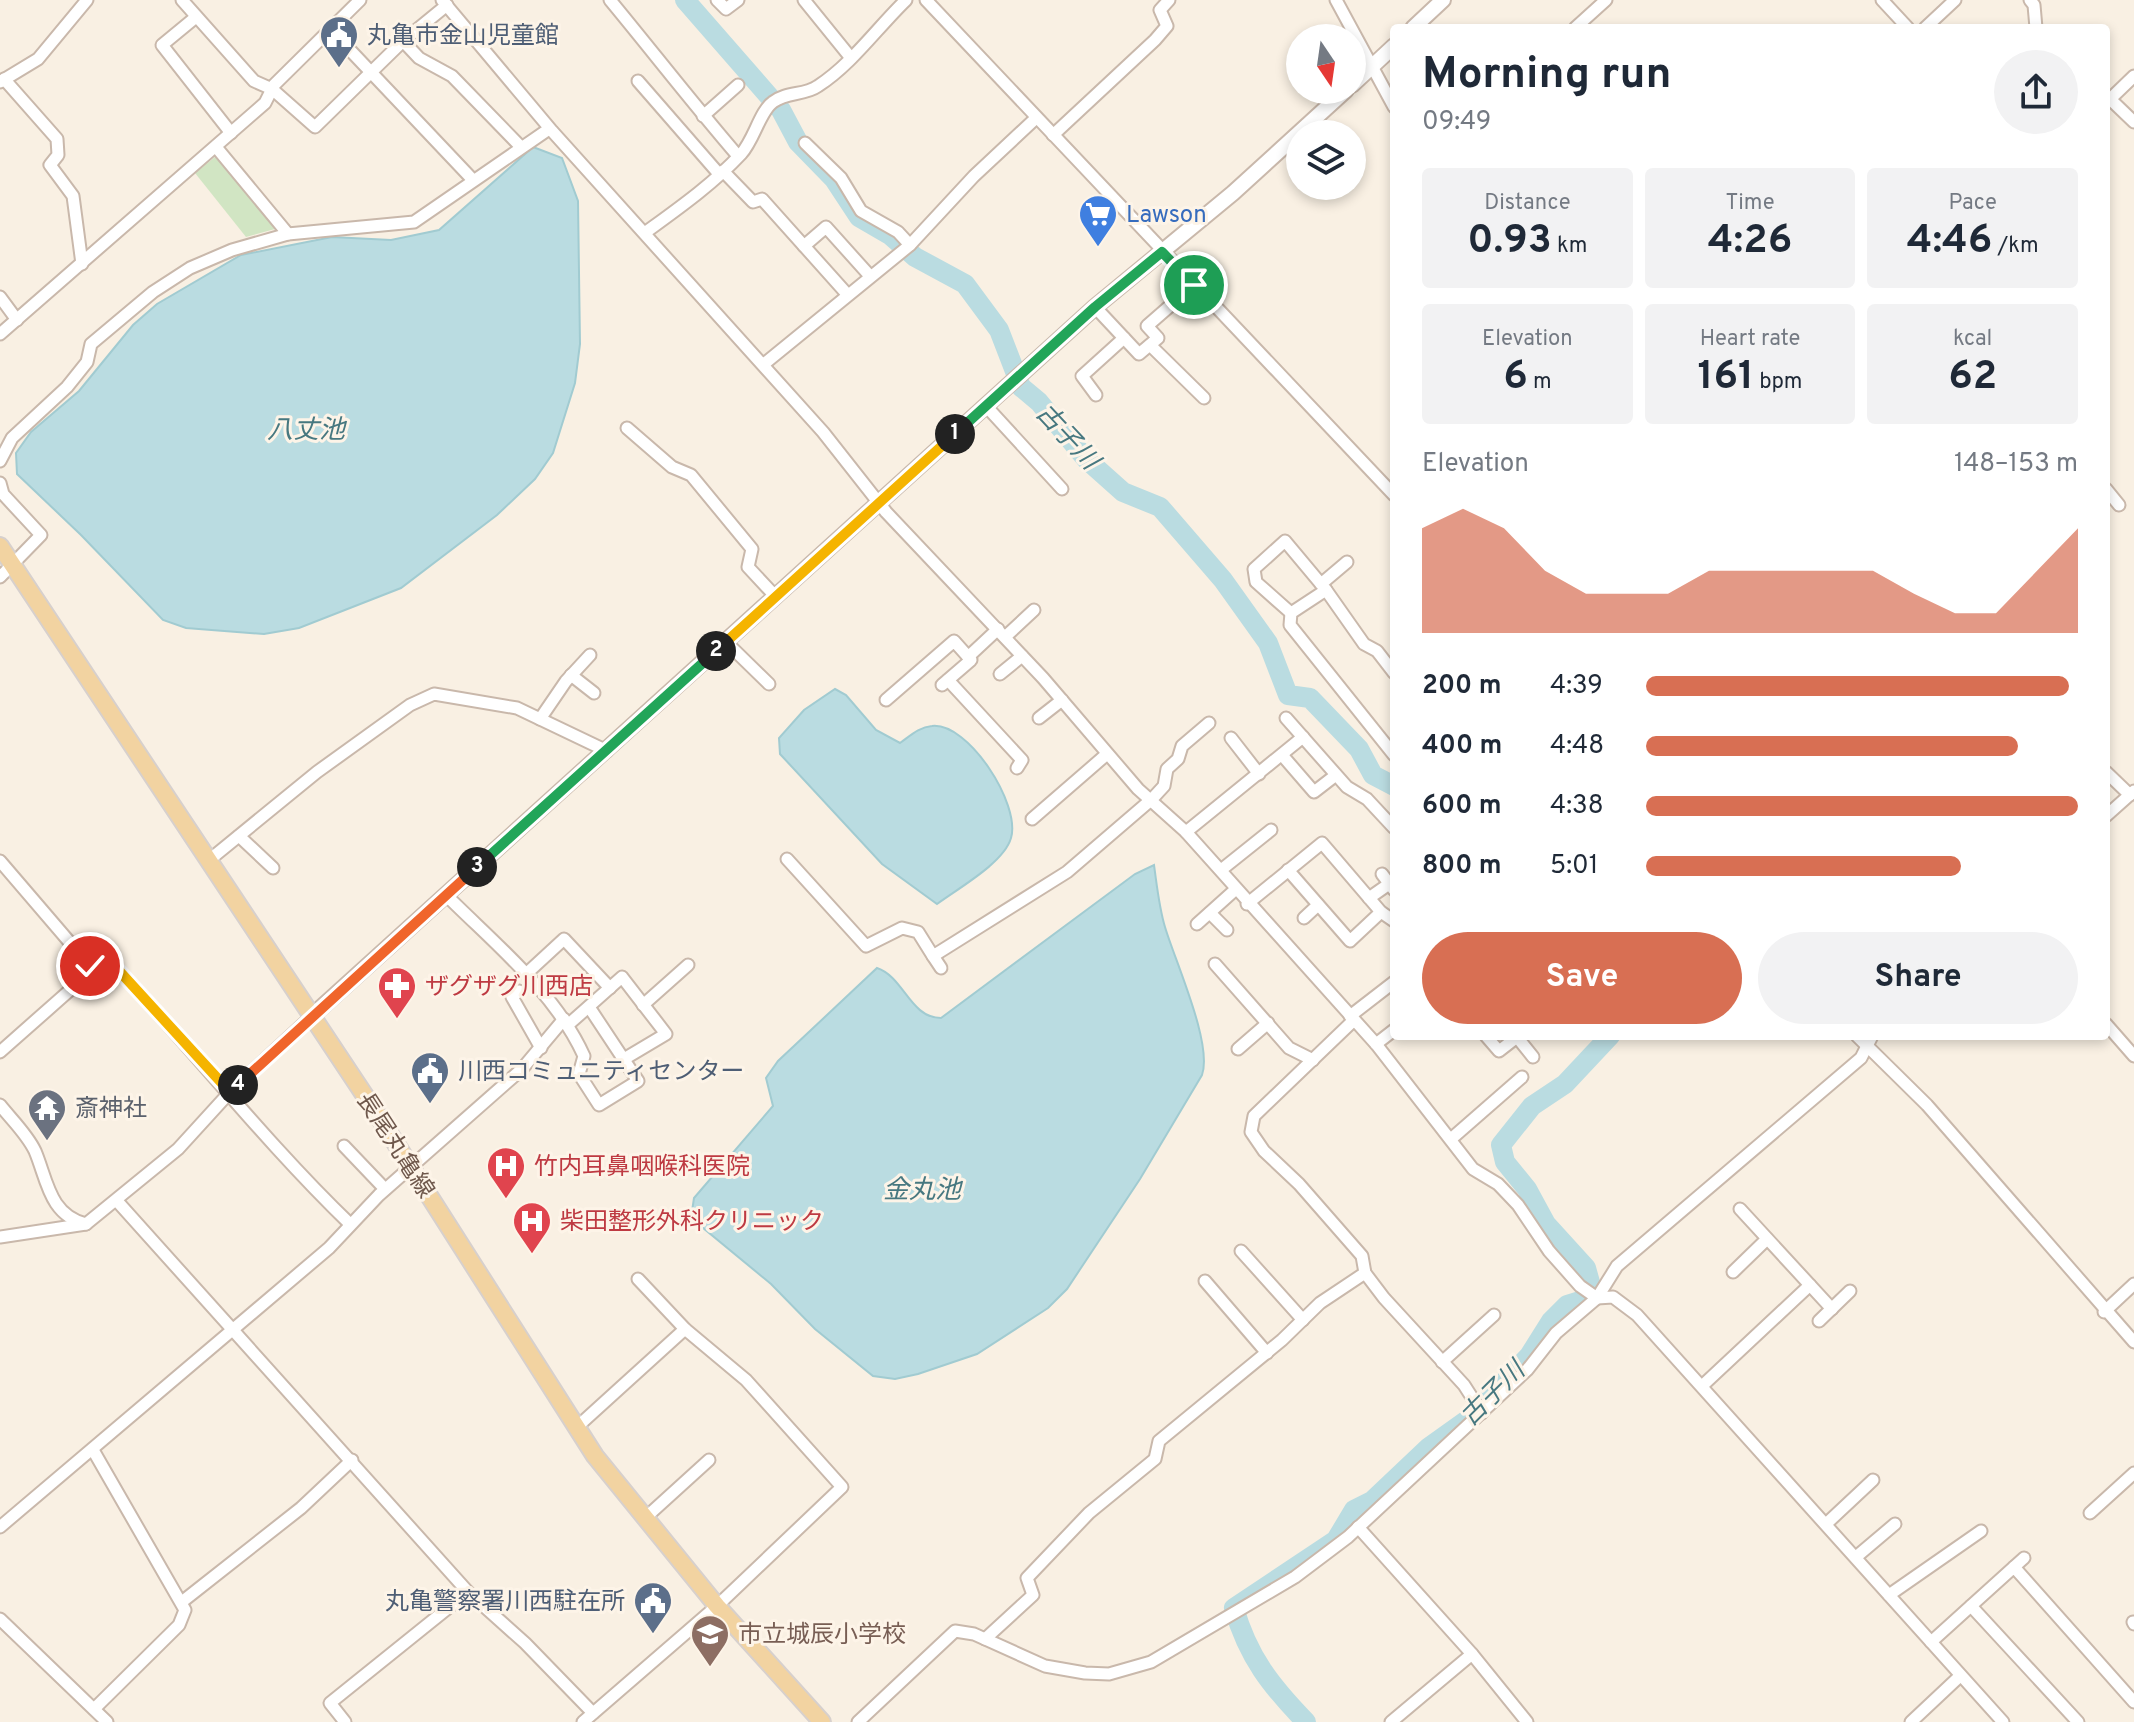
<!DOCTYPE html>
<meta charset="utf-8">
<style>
:root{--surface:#fff;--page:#f2f2f3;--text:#1f2937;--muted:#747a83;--accent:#d86f53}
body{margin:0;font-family:Overpass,"Noto Sans JP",sans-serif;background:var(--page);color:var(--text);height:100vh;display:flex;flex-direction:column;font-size:30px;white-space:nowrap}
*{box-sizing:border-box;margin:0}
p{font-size:26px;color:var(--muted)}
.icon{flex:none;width:44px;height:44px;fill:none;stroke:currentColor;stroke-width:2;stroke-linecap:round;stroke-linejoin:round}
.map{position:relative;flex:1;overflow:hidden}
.panel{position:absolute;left:1390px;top:24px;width:720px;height:1016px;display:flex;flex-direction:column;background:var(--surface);border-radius:8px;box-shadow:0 4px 12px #0003}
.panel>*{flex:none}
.needle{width:52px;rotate:167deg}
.controls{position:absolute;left:1286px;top:24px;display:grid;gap:16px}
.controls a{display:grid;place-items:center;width:80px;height:80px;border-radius:50%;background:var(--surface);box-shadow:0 4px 12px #0003;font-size:40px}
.pin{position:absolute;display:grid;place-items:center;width:68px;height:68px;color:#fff;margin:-34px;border:4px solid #fff;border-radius:50%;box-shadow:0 2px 8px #0007}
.km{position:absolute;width:40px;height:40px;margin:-20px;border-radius:50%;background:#222;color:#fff;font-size:22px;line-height:40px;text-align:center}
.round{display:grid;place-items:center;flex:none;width:84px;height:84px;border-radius:42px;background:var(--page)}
.overview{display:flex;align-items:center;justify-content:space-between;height:136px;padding:0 32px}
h1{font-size:44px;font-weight:700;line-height:60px}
.metrics{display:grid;grid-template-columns:repeat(3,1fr);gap:12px;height:136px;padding:8px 32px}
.metrics div{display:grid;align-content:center;border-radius:8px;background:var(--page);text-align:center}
.metrics b{font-size:40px;font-weight:700}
.metrics small{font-size:22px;font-weight:400}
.metrics p{font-size:22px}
.chart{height:224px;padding:16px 32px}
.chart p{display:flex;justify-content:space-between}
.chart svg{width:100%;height:144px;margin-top:8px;fill:var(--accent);opacity:.7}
.button{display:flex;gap:16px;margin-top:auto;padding:16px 32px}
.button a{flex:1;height:92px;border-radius:48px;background:var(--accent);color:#fff;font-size:32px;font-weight:700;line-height:92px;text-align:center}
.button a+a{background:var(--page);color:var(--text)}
ul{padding:0 32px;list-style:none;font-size:26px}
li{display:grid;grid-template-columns:128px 96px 1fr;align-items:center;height:60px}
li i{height:20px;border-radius:10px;background:var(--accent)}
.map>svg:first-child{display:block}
</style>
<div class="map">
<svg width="2134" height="1722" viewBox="0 0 2134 1722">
<rect width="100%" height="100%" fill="#f9f0e3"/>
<polygon fill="#d1e5c3" points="215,157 220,158 275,229 246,237 195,173"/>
<g fill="#badce1" stroke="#a1cbd1" stroke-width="2">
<polygon points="533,147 562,158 578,201 580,344 575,383 553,453 535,479 497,515 401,588 299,628 264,634 186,628 163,620 81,535 17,474 16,453 31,432 79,391 133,325 157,304 241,255 332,237 391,240 439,230"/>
<path d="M835,689L846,695L876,730L900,743C910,736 919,727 932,726C968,722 1021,804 1011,838C1004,863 957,889 937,904L882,864L780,754L779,738L804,710Z"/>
<path d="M1154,865C1157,886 1159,907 1165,927C1175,961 1213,1044 1202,1075L1140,1179L1067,1289L1048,1308L977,1354L918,1374L895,1379L873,1376L815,1329L771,1284L691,1218L694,1198L773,1106L766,1078L778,1061L877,968C904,977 910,1018 941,1018L1135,874Z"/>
</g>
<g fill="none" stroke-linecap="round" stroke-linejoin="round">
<g stroke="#badce1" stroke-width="20">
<polyline points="685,0 781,110 798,142 834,179 859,217 890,235 915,257 965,284 999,330 1021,387 1039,402 1086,459 1123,492 1160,507 1223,580 1268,643 1288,695 1310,698 1359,749 1373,775 1394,786"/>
<path d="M1306,1722C1271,1686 1248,1657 1234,1608L1336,1540L1354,1510L1372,1501L1428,1448L1470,1418L1529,1356L1551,1321L1567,1305L1583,1300L1591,1286L1586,1268L1546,1224L1527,1189L1505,1162L1501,1145L1532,1106L1565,1084L1610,1036"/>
</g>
<defs>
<g id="minor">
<polyline points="182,0 254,81 272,89 315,127 403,41 447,5"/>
<polyline points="442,0 552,131 823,432 886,512 1043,678 1138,789 1186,832 1376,1044 1473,1169 1498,1184 1518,1205 1549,1251 1580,1286 1597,1298 1613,1297 1637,1315 2003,1722"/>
<path d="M610,0C653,52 694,105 738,156"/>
<polyline points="717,0 726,9 738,0"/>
<polyline points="804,0 851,58"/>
<polyline points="926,0 1394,495"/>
<polyline points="1336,0 1394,107"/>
<polyline points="1882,0 1908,28"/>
<polyline points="2030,0 2034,5 2036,28"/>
<polyline points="196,17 162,45 231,133"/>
<polyline points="1575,28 1606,0"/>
<polyline points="1925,28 1955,0"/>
<polyline points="331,30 472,179"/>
<polyline points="403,41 419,58 452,76 520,146"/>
<polyline points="4,79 57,139 58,155 50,165 73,196 82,264"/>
<polyline points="638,81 719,174"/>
<polyline points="0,82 38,59 87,0"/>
<polyline points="2110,99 2134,122"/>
<polyline points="2106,103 2134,76"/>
<polyline points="703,116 738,85"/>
<polyline points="1053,135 1155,40 1167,26 1160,10 1169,0"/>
<polyline points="805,143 841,178 861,211 898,232 910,245"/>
<polyline points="216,147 288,234"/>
<polyline points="723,171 753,202 762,199 847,294"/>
<path d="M646,232C679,208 713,184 741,154C754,140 760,111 773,102C787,91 804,96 818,86C852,64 877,28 906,0"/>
<polyline points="804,246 826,227 870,276"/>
<polyline points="0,297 17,320"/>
<polyline points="1095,307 1139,354 1158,338 1147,326 1194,285"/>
<polyline points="0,334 265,103 274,85 360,0"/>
<polyline points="1150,345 1204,398"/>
<polyline points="764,364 910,245 974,176 1035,119"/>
<polyline points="1096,395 1082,376 1124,338"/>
<polyline points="986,406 1062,489"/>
<polyline points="627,428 672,467 691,475 752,549 748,567 776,597"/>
<polyline points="0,461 12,438 67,387 87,362 91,344 153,292 190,268 232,250 288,234 414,222 549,129"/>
<polyline points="0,483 3,494 41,535 0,577"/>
<polyline points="2106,489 2119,505"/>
<polyline points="1321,584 1347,562"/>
<polyline points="1291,613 1256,582 1254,569 1285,541 1326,590"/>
<polyline points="1005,637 1034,610"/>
<polyline points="726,642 769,684"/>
<polyline points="968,657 998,629"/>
<polyline points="1394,673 1377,651 1364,644 1326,590 1291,613 1290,625 1394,755"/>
<polyline points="1000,674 1022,656"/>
<polyline points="571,675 594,693"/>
<polyline points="948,680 1022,760 1017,768"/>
<polyline points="886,700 954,641 971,660 942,685"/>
<polyline points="1039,718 1062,700"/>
<polyline points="1286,718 1347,787 1367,799 1394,828"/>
<polyline points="540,719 566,681 590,655"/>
<polyline points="1231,738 1259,774"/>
<polyline points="1282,755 1314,792 1336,775"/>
<polyline points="2106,772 2130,795"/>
<polyline points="2106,816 2134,791"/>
<polyline points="1032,819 1107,754"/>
<polyline points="1186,832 1303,737"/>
<polyline points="239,836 273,868"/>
<polyline points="787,859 866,946 902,928 918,932 933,956 1067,872 1152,799 1164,786 1167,769 1178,759 1182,746 1209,723"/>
<polyline points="0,861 90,966"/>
<polyline points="208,861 317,772 410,705 434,694 517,708 607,751"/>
<polyline points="1221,870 1271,830"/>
<polyline points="1288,870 1350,941 1381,912"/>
<polyline points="1382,874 1394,890"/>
<path d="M446,895C495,944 555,992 584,1056L579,1074L599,1105L638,1081L589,1007"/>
<polyline points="1369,898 1389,884"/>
<polyline points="1247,904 1322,843 1381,912 1394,921"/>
<polyline points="1210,913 1227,930"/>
<polyline points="1304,918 1318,905"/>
<polyline points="1197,924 1236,889"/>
<polyline points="933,956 941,968"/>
<polyline points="1215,964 1289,1048 1313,1060"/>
<polyline points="526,974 564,939 610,988"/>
<polyline points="519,991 512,997 541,1048"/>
<polyline points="643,1005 688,965"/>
<polyline points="1350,1016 1394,982"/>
<polyline points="1354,1020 1254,1116 1251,1132 1264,1151 1299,1184 1362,1256 1365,1273 1384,1298 1464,1385 1482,1413"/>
<polyline points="569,1024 622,977 666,1034 624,1059"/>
<polyline points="2106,1024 2134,1056"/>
<polyline points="1486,1036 1499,1051 1517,1037 1533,1057"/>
<polyline points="1857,1036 1927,1105 2134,1342"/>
<polyline points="1376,1044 1394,1030"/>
<polyline points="1238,1049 1268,1023"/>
<path d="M0,1052L78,983L90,966L111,962C192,1048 265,1142 350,1224"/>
<path d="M0,1105C11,1119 27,1134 35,1151C47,1179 49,1215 86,1224L178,1149L230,1092L311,1017"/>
<polyline points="1451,1139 1522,1077"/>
<polyline points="344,1146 385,1189"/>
<polyline points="117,1201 468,1592 525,1643 593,1713"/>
<polyline points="1740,1209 1832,1309"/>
<polyline points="0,1237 86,1224"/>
<polyline points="1241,1251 1303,1320"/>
<polyline points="1733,1272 1767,1239"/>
<polyline points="1205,1281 1267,1353"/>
<polyline points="2104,1312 2134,1284"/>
<polyline points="1819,1321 1850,1291"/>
<polyline points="1442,1362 1494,1315"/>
<polyline points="1702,1386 1810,1285"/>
<polyline points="577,1427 685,1329"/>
<polyline points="93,1450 185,1610 179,1625 94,1709"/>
<polyline points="2090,1513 2134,1473"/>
<polyline points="644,1519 709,1460"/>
<polyline points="1826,1524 1873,1480"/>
<polyline points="0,1527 329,1248 379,1195 522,1069 564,1019"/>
<polyline points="1358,1527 1472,1654 1527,1722"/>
<polyline points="1856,1557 1895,1524"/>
<polyline points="2014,1567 2024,1558"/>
<polyline points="1889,1595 1981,1531"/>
<polyline points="183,1601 301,1508 352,1460"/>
<polyline points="1971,1606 2078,1722"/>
<polyline points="0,1619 107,1722"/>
<polyline points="2133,1622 2134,1624"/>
<polyline points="985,1639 1033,1595 1027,1578 1089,1513 1155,1459 1159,1441 1282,1340 1320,1303 1365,1273"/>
<polyline points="1931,1642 2014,1567 2134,1702"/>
<polyline points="345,1722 330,1703 468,1592"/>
<polyline points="583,1722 717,1606 842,1487 746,1380 685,1329 638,1279"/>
<polyline points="858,1722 955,1631 974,1634 1045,1666 1085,1673 1109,1674 1151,1662 1295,1577 1348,1537 1527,1370 1556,1333 1597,1298 1617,1266 1861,1058 1872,1036"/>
<polyline points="1391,1722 1472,1654"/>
<polyline points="1911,1722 1960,1676"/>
</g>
<g id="tertiary">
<polyline points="1413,28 1443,0"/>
<polyline points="1352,85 1394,46"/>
<polyline points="311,1017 1095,307 1233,193 1346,90"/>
</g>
<polyline id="primary" points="0,546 377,1114 595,1456 717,1606 822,1722"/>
</defs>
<use href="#minor" stroke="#c9b8ab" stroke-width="15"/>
<use href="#tertiary" stroke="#c9b8ab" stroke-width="18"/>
<use href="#primary" stroke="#d7d0cd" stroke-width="20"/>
<use href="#minor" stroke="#fff" stroke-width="11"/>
<use href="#tertiary" stroke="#fff" stroke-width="14"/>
<use href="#primary" stroke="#f2d3a1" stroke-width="16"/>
</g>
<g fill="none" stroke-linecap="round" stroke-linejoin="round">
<defs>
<polyline id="split-1" points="955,434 1095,307 1162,252 1194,285"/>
<polyline id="split-2" points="716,651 955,434"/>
<polyline id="split-3" points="477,867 716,651"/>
<polyline id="split-4" points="238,1085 477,867"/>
<polyline id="split-5" points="90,966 111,962 230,1092 238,1085"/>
</defs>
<use href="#split-1" stroke="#fff" stroke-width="16"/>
<use href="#split-2" stroke="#fff" stroke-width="16"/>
<use href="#split-3" stroke="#fff" stroke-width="16"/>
<use href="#split-4" stroke="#fff" stroke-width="16"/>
<use href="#split-5" stroke="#fff" stroke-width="16"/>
<use href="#split-1" stroke="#22a559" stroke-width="10"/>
<use href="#split-2" stroke="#f5b400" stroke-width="10"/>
<use href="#split-3" stroke="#22a559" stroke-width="10"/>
<use href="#split-4" stroke="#f0652b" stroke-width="10"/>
<use href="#split-5" stroke="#f5b400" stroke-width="10"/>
</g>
<defs>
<symbol id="civic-pin" viewBox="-11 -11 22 30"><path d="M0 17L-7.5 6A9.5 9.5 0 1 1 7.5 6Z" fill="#5c6f8a" stroke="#fdf4e8"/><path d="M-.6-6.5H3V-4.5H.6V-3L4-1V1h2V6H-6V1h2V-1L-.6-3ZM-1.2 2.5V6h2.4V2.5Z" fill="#fff"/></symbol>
<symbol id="supermarket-pin" viewBox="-11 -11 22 30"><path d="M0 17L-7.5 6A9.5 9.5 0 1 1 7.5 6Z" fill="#3f7fe0" stroke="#fdf4e8"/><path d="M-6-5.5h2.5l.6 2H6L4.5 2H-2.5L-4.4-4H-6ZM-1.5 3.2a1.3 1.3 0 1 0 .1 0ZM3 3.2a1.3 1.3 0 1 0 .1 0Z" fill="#fff"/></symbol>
<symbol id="pharmacy-pin" viewBox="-11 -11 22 30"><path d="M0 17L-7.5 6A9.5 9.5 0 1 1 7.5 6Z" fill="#e0444e" stroke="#fdf4e8"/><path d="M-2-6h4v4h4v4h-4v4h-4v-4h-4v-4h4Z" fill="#fff"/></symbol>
<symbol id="temple-pin" viewBox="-11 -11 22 30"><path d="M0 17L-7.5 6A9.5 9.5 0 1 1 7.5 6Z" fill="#6b7280" stroke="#fdf4e8"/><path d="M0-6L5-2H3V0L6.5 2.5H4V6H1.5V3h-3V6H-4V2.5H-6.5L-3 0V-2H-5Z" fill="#fff"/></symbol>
<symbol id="hospital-pin" viewBox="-11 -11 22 30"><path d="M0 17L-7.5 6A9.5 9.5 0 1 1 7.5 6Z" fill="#e0444e" stroke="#fdf4e8"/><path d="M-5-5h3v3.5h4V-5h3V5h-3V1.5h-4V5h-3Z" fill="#fff"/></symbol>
<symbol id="school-pin" viewBox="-11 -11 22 30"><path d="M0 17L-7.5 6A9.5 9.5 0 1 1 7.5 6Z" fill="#8d6e63" stroke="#fdf4e8"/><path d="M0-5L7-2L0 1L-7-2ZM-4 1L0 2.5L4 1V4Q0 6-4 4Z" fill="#fff"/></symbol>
</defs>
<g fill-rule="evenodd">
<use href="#civic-pin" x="317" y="13" width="44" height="60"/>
<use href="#supermarket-pin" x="1076" y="192" width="44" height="60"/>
<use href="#pharmacy-pin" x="375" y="964" width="44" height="60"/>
<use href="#civic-pin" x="408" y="1049" width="44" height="60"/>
<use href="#temple-pin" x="25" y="1086" width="44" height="60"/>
<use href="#hospital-pin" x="484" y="1144" width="44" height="60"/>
<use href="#hospital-pin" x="510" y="1199" width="44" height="60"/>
<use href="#civic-pin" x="631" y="1579" width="44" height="60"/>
<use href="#school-pin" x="688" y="1612" width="44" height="60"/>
</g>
<g text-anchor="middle" stroke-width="6" stroke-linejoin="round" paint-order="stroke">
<g font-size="24" fill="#4e5e75" stroke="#fdf4e8" text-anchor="start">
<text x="367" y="43">丸亀市金山児童館</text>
<text x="458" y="1079">川西コミュニティセンター</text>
<text x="625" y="1609" text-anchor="end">丸亀警察署川西駐在所</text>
</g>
<g font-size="24" fill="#366cbe" stroke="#fdf4e8" text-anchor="start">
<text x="1126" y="222">Lawson</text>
</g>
<g font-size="24" fill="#be3a42" stroke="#fdf4e8" text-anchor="start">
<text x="425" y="994">ザグザグ川西店</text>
<text x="534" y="1174">竹内耳鼻咽喉科医院</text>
<text x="560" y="1229">柴田整形外科クリニック</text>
</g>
<g font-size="24" fill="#5b616d" stroke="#fdf4e8" text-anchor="start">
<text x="75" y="1116">斎神社</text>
</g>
<g font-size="24" fill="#6f584c" stroke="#fdf4e8">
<text transform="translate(396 1145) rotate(57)" y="8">長尾丸亀線</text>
</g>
<g font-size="24" fill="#785e54" stroke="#fdf4e8" text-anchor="start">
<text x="738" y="1642">市立城辰小学校</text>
</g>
<g font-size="26" font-style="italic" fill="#477880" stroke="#fdf4e8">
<text x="306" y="438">八丈池</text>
<text transform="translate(1068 436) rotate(47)" y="9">古子川</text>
<text x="922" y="1198">金丸池</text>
<text transform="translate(1492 1393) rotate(-45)" y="9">古子川</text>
</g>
</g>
</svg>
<div class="controls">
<a><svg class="needle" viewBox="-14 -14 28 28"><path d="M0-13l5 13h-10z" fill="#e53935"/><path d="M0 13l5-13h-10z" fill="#747a83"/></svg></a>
<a><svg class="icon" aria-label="layers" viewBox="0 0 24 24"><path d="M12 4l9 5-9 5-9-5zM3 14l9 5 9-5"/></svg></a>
</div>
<div class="pin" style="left:1194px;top:285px;background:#1e9e55"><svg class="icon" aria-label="arrive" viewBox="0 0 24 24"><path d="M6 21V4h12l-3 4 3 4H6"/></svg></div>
<div class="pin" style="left:90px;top:966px;background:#d93025"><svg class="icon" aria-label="check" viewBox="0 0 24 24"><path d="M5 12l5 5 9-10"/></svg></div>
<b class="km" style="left:955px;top:434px">1</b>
<b class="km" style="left:716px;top:651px">2</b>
<b class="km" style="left:477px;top:867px">3</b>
<b class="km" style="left:238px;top:1085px">4</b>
<section class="panel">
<div class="overview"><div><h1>Morning run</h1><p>09:49</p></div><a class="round"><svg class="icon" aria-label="share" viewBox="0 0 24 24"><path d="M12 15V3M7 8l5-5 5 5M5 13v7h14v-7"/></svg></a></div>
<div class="metrics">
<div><p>Distance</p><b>0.93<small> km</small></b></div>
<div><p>Time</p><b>4:26</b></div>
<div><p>Pace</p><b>4:46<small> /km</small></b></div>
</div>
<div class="metrics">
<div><p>Elevation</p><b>6<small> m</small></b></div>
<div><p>Heart rate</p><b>161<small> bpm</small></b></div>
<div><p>kcal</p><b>62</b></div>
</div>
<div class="chart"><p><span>Elevation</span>148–153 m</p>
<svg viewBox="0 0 160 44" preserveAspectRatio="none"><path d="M0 44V12L10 6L20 12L30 25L40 32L50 32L60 32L70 25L80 25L90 25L100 25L110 25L120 32L130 38L140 38L150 25L160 12V44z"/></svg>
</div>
<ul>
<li><b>200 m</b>4:39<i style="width:98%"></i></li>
<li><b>400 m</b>4:48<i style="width:86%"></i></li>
<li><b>600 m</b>4:38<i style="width:100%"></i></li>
<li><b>800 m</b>5:01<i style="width:73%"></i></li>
</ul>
<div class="button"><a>Save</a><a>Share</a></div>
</section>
</div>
